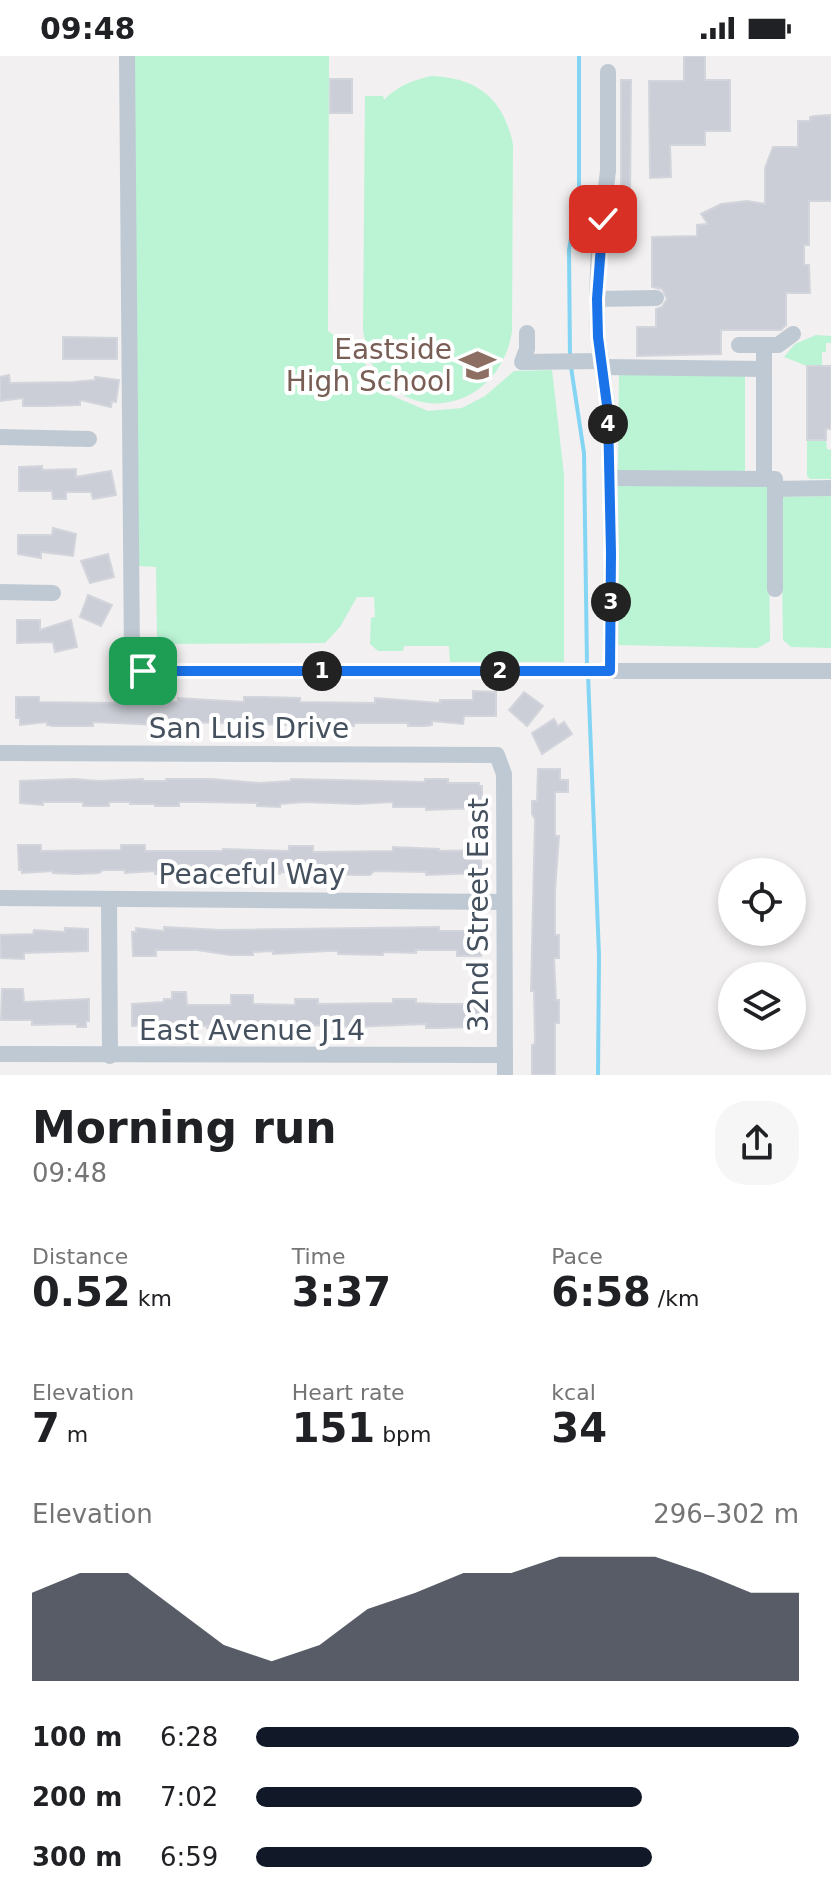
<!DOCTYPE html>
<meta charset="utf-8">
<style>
:root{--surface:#fff;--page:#f6f6f6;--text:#202124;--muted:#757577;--accent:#111827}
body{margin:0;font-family:"DejaVu Sans",sans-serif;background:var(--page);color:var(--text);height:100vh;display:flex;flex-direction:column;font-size:30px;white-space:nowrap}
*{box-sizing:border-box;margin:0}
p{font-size:26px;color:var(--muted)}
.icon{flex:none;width:44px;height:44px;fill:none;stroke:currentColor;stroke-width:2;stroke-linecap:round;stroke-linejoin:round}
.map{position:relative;height:1019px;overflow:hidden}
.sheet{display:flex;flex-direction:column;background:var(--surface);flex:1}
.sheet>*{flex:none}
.tools{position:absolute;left:718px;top:802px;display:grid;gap:16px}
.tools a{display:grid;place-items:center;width:88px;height:88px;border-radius:50%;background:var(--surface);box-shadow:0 4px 12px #0003;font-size:40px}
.pin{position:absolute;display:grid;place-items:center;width:68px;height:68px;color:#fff;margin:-34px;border-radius:16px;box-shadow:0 4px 12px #0006}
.km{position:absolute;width:40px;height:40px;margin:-20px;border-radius:50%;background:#222;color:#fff;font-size:22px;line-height:40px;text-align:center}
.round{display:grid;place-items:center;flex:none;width:84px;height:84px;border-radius:32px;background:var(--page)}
.headline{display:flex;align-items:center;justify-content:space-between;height:136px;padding:0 32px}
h1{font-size:44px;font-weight:800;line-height:60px}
.stats{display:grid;grid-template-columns:repeat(3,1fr);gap:12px;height:136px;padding:8px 32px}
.stats div{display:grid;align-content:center}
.stats b{font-size:40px;font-weight:800}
.stats small{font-size:22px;font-weight:400}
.stats p{font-size:22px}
.chart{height:224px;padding:16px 32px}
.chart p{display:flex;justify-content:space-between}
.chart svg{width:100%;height:144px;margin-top:8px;fill:var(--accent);opacity:.7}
ul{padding:0 32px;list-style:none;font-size:26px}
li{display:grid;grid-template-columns:128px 96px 1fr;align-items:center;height:60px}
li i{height:20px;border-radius:10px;background:var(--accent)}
.status{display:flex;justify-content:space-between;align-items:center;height:56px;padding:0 40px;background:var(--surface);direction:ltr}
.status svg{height:22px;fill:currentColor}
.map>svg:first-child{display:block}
</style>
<div class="status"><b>09:48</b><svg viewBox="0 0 49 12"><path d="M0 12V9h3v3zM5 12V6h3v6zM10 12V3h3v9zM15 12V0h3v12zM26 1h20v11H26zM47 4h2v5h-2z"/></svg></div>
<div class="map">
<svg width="831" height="1019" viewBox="0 0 831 1019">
<rect width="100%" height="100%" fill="#f2f0f0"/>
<g fill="#bbf3d5">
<polygon points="132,0 329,0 328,275 363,301 367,314 390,339 428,355 462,352 485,340 514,315 552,314 564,419 564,606 450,606 449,590 404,590 403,595 378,595 370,588 371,562 375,561 374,541 357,541 340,571 325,587 164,588 157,580 156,511 137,510"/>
<path d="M432,20C478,22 504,43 513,89L512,274C504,341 428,375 380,320C368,307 366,290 363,274L365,40H383L384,44C397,30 413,24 432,20Z"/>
<polygon points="816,279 831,280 831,287 826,287 826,296 822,296 822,310 807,310 784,301 795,288"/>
<polygon points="619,318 745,319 745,418 618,417"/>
<polygon points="807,384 826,384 827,393 831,394 831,423 810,423 807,420"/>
<polygon points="616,427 768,428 770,585 758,592 615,589"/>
<polygon points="831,440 831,592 791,591 783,584 781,441"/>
</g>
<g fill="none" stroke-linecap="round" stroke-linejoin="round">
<g stroke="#84d5f4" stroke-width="4">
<polyline points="570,302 569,194 579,135 579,0"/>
<polyline points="571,311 584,397 587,609"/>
<polyline points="588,618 599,900 598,1019"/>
</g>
</g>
<g fill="#cbced6" stroke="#d3d5dc" stroke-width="2">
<polygon points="684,0 705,0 705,24 730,24 730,75 705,75 705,89 670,89 671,121 650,122 649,25 684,25"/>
<rect x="330" y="23" width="22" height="34"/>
<polygon points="621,24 631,24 630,150 621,150"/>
<polygon points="831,59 831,145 809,145 809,189 804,189 804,209 809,209 810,237 786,237 786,269 781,274 721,274 721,298 637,300 637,271 656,271 656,253 662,251 667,243 662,233 652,231 652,181 697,180 697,169 708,168 701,158 721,148 747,145 765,148 765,112 773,91 798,91 798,65 810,65 810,61 815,60"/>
<polygon points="63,281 117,282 117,303 63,303"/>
<polygon points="807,310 831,310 831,373 826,373 826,384 807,384"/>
<polygon points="9,319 10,327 73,326 95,324 95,321 119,324 116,346 112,345 111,351 80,344 80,349 46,350 23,350 23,342 0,345 0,321"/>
<polygon points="42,410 42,414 76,413 76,421 111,415 116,439 93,443 91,436 66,436 66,443 53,443 52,435 19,435 19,411"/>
<polygon points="53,472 76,478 73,500 41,496 41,502 18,498 18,479 52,479"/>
<polygon points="108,498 114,521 90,527 81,505"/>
<polygon points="88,539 112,549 101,570 80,561"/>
<polygon points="17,564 40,564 40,574 71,564 77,591 55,596 53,586 17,587"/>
<polygon points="473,635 496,636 496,660 464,660 463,668 432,665 432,669 426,670 408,670 408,667 354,667 354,670 332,670 182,666 159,667 159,669 93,666 93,670 53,670 47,669 47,666 20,669 20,662 16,662 16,641 39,641 39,646 112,647 123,646 123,643 136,644 136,646 178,646 178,642 244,646 244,641 262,641 300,642 300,646 375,647 375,642 440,647 440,644 473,644"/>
<polygon points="524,636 543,650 527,670 509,654"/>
<polygon points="554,663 558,670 564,666 572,678 542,698 532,677"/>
<polygon points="538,713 560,713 560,724 568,724 568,736 555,736 555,780 559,780 555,835 555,879 559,879 559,902 554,902 556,944 559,944 559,967 555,967 555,1019 532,1019 532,989 534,989 535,985 534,935 531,935 535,763 532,758 532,745 537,745"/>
<polygon points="75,723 98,725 143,723 143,725 166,725 166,723 212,723 260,727 291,725 291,723 425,726 425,723 448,723 448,727 479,727 479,730 482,730 482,752 426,754 426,751 393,751 393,746 357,748 304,746 280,748 280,751 257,750 257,747 200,746 179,746 179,750 155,750 155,748 130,748 130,746 109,746 109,750 83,750 83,746 43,746 43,749 20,747 20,725"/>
<polygon points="18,789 41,789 41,795 121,794 121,789 145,789 145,795 222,795 223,793 289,795 289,790 313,790 313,796 393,795 393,791 439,793 439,795 481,794 481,817 426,819 426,816 374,815 370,819 357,819 280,816 280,818 268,818 264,815 245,815 245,817 239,818 199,819 199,816 155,818 155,815 125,817 125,814 103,814 99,817 77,818 53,817 53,815 22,817 22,814 19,814"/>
<polygon points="164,871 220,874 439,871 439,875 477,875 477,879 481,879 481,900 457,900 457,894 416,894 416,897 383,896 383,899 338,898 338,895 328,895 273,898 273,895 253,896 253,899 230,899 197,894 156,894 156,900 133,900 132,876 136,876 136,872 164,875"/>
<polygon points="65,872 88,873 88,895 24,897 24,903 1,902 0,879 33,878 34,874 65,876"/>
<polygon points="2,933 23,933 24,946 89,943 89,965 86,965 86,971 77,971 77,968 32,969 32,964 1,964"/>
<polygon points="172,936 186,936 187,949 231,949 231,939 253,939 253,948 295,949 295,943 318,943 318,948 393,947 393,943 416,943 416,947 439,948 480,948 480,968 470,969 470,971 440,972 426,972 426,968 351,971 285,968 285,972 207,972 208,970 175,968 132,970 132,948 164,946 164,943 172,943"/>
</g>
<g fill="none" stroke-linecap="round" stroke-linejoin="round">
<g stroke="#bfc9d3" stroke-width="16">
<polyline points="127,0 132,603 134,608 143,615 831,615"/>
<polyline points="608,16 608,115 599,188 597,243 598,281 608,357 611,497 610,615"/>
<polyline points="597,243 656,242"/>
<polyline points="527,277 527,293 522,306 601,305"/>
<polyline points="739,289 764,289 764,423"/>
<polyline points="764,289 778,289 793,278"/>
<polyline points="602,311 764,313"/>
<polyline points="0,381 89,383"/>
<polyline points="610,422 775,423 775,533"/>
<polyline points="775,433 831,432"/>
<polyline points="0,536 53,537"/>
<polyline points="0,697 497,699 504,718 505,1019"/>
<polyline points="0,842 504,846"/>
<polyline points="109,843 110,1000"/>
<polyline points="0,998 505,999"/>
</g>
</g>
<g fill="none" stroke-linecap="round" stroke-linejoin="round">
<defs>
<polyline id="route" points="143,615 610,615 611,497 608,357 598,281 597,243 603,163"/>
</defs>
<use href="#route" stroke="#fff" stroke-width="16"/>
<use href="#route" stroke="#1a73e8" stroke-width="10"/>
</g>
<defs>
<symbol id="school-bare" viewBox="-9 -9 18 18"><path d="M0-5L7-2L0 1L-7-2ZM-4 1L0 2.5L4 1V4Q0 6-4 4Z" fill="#8d6e63" stroke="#fff" stroke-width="2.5" paint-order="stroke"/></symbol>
</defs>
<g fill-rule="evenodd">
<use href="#school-bare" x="452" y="284" width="51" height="51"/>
</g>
<g text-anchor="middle" stroke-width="8" stroke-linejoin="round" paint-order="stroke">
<g font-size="28" fill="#785e54" stroke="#fff" text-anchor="end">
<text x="452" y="303">Eastside<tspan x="452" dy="32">High School</tspan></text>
</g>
<g font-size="28" fill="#46515f" stroke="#fff">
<text x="249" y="682">San Luis Drive</text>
<text x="252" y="828">Peaceful Way</text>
<text transform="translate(478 859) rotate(-90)" y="10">32nd Street East</text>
<text x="252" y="984">East Avenue J14</text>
</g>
</g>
</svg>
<div class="tools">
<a><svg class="icon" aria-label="locate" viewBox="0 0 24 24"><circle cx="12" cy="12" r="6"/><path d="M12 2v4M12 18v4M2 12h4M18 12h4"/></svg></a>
<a><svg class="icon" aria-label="layers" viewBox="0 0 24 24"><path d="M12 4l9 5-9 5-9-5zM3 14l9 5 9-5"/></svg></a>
</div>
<div class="pin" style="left:143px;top:615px;background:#1e9e55"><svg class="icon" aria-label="arrive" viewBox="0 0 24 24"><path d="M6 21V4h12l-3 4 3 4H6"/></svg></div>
<div class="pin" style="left:603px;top:163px;background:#d93025"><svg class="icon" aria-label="check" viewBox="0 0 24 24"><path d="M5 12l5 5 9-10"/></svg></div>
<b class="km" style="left:322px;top:615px">1</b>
<b class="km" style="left:500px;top:615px">2</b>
<b class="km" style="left:611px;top:546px">3</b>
<b class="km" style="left:608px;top:368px">4</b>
</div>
<section class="sheet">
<div class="headline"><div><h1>Morning run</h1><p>09:48</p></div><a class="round"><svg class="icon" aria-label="share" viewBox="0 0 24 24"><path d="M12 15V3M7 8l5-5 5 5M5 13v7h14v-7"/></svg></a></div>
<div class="stats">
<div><p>Distance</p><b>0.52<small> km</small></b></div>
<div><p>Time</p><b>3:37</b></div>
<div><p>Pace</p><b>6:58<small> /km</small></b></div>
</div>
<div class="stats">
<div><p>Elevation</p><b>7<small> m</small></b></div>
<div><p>Heart rate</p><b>151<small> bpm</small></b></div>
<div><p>kcal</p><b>34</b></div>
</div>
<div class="chart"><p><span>Elevation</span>296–302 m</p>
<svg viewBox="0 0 160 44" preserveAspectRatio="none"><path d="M0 44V17L10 11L20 11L30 22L40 33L50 38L60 33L70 22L80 17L90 11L100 11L110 6L120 6L130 6L140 11L150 17L160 17V44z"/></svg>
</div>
<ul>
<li><b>100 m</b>6:28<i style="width:100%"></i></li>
<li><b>200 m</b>7:02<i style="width:71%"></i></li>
<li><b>300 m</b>6:59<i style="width:73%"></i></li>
</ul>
</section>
